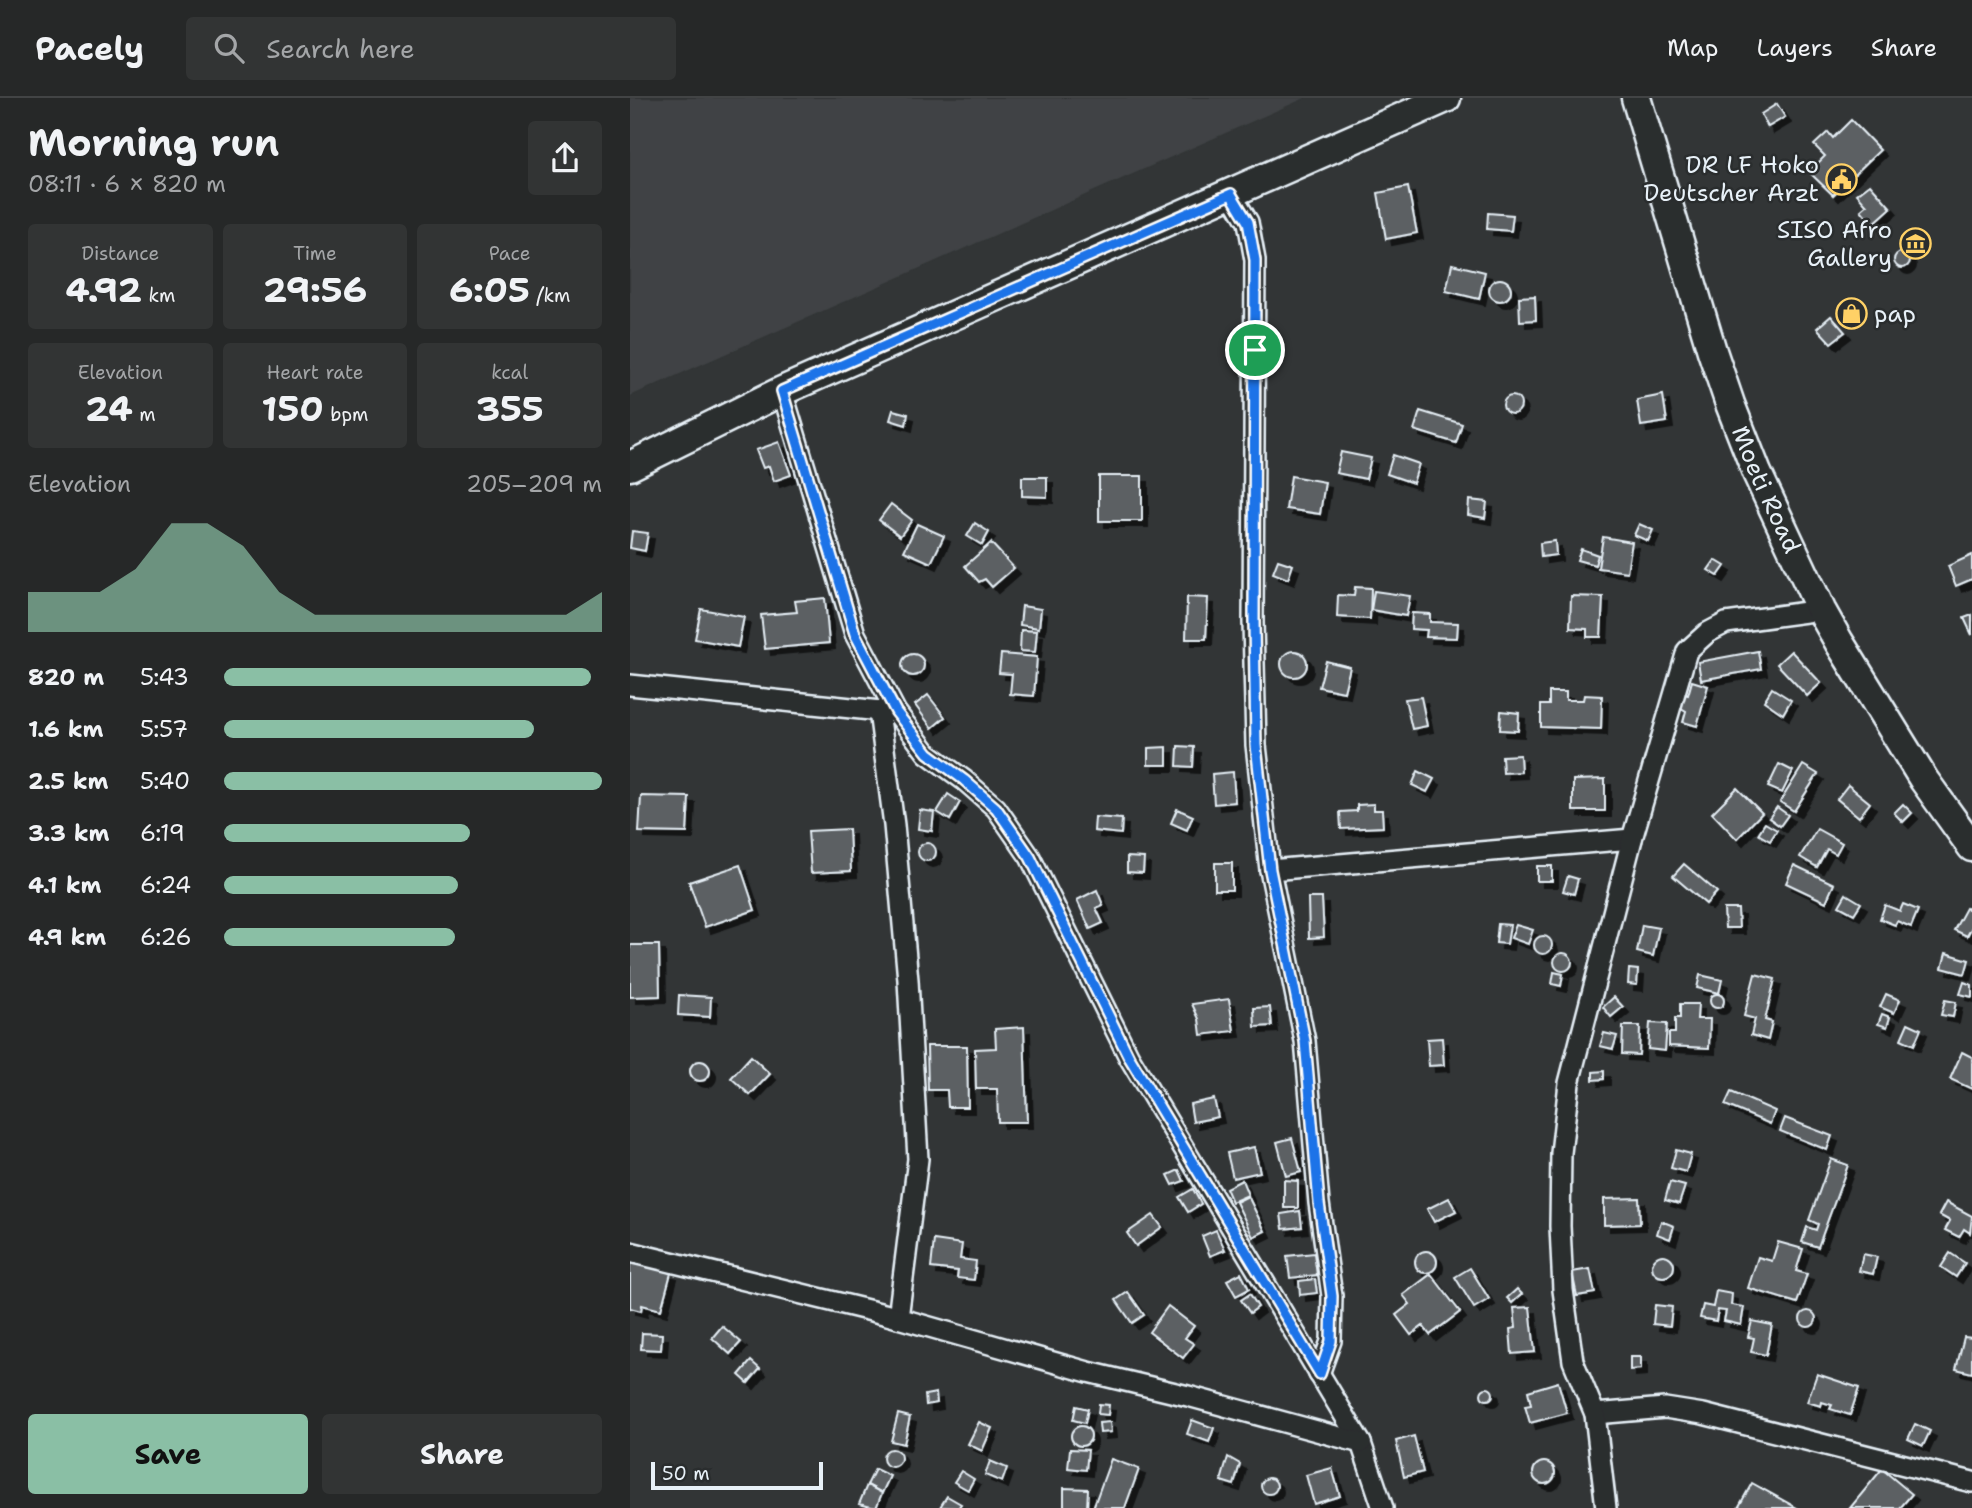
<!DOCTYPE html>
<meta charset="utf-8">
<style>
:root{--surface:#262828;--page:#323434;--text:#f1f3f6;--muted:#a4a6a8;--line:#424445;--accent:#8abfa5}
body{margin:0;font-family:"Shantell Sans",sans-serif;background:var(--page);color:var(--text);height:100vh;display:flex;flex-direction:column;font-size:26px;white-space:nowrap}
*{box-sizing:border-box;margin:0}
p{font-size:23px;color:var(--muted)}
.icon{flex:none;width:38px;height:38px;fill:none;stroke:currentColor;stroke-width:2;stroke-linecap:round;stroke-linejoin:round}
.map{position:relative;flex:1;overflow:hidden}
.drawer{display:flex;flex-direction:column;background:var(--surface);width:630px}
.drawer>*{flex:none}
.scale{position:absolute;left:21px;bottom:18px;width:172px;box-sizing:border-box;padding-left:7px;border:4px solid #e8f1f8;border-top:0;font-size:19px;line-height:24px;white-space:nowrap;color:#e8f1f8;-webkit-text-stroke:5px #2a2d2e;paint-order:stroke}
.pin{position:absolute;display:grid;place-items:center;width:60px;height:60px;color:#fff;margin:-30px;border:4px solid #fff;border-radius:50%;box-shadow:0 2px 7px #0007}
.round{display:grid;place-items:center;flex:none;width:74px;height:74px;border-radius:7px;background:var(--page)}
.overview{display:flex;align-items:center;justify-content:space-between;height:119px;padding:0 28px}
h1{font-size:38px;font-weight:700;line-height:52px}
.metrics{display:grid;grid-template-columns:repeat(3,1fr);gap:10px;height:119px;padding:7px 28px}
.metrics div{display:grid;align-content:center;border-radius:7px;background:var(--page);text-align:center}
.metrics b{font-size:35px;font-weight:700}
.metrics small{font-size:19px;font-weight:400}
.metrics p{font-size:19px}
.chart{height:196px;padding:14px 28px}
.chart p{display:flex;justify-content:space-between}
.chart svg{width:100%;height:126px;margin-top:7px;fill:var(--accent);opacity:.7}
.button{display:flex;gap:14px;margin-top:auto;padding:14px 28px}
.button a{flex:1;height:80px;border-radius:7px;background:var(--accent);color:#111;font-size:28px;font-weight:700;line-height:80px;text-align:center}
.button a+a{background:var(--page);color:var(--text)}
ul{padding:0 28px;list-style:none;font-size:23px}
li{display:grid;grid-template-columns:112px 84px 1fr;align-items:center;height:52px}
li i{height:18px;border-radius:9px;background:var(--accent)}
header{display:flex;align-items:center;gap:42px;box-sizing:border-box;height:98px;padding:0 35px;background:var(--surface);border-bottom:2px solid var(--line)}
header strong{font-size:33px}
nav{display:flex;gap:38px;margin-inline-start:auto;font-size:24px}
.search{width:490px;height:63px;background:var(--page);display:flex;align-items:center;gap:18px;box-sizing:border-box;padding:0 24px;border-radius:7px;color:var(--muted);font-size:26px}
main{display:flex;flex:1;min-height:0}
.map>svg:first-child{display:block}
</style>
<header>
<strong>Pacely</strong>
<div class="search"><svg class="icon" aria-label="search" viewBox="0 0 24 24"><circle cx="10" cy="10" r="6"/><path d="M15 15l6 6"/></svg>Search here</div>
<nav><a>Map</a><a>Layers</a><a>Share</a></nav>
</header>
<main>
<section class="drawer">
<div class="overview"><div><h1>Morning run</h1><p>08:11 · 6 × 820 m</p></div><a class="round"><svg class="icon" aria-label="share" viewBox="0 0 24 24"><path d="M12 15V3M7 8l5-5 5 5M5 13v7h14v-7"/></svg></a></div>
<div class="metrics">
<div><p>Distance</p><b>4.92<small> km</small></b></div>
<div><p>Time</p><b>29:56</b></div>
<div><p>Pace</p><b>6:05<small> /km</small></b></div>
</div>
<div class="metrics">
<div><p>Elevation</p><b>24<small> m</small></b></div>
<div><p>Heart rate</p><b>150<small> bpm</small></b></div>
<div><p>kcal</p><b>355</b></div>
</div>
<div class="chart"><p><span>Elevation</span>205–209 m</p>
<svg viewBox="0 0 160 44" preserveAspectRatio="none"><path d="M0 44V30L10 30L20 30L30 22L40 6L50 6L60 14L70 30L80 38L90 38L100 38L110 38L120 38L130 38L140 38L150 38L160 30V44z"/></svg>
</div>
<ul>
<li><b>820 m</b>5:43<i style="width:97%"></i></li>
<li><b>1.6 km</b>5:57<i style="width:82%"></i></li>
<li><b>2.5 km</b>5:40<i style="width:100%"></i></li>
<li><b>3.3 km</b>6:19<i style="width:65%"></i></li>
<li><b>4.1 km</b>6:24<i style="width:62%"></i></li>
<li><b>4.9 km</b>6:26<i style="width:61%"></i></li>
</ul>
<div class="button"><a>Save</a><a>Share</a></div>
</section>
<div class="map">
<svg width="1342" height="1410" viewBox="0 0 1342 1410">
<defs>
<filter id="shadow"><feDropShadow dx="6" dy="6" stdDeviation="0" flood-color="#0009"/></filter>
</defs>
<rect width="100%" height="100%" fill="#323536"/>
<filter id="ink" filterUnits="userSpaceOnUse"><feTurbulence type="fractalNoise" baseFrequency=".0143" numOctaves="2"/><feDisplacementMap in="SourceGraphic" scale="14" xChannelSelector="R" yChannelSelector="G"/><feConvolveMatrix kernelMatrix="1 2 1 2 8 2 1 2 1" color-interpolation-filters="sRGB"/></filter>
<g filter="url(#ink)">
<polygon fill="#3f4244" points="0,0 675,0 0,298"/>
<g fill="#5c6063" stroke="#e8f1f8" stroke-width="2" filter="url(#shadow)">
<polygon points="1147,6 1155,19 1138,29 1131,16"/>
<polygon points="1221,22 1250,52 1203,97 1179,74 1195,58 1184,47 1198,34 1203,40"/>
<polygon points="1240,86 1261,110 1243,126 1231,112 1237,107 1227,96"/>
<polygon points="778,89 787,135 756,141 748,95"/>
<polygon points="858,115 883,117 881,133 857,131"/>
<circle cx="1272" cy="162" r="8"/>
<polygon points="822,166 855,174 849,201 816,193"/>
<circle cx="870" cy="192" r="11"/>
<polygon points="905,198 906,222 890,223 889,199"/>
<polygon points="1201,218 1215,234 1201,245 1187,230"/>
<polygon points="1033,297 1037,324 1011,328 1007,302"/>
<circle cx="882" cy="307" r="9"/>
<polygon points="263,312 278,316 276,327 260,322"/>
<polygon points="790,313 832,326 826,345 784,332"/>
<polygon points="149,344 161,377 144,383 139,368 133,370 126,352"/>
<polygon points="711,354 741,360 736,381 706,375"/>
<polygon points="763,357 789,366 783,385 757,376"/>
<rect x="469" y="378" width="43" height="45"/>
<polygon points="661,378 695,384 690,416 656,411"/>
<polygon points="392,379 417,379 417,399 392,398"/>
<polygon points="839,402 857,404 855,420 838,417"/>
<polygon points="261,406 282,422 270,438 249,422"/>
<polygon points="345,425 359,434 352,447 337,438"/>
<polygon points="287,426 314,438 301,465 274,453"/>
<polygon points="1009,426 1023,432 1018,443 1004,437"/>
<polygon points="2,433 18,435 15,453 0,450"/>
<polygon points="973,439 1002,444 997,474 968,470"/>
<polygon points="925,443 926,457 911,459 910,445"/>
<polygon points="361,445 384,470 362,489 355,481 349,484 335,468"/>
<polygon points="951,451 968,457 965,467 947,462"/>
<polygon points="1342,457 1342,481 1326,488 1318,468"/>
<polygon points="648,462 663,467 658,481 643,475"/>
<polygon points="1085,462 1095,468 1088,478 1078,472"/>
<polygon points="725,489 741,490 740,521 707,519 708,497 724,498"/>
<polygon points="744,493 780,498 776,518 741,512"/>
<polygon points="941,498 973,499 971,539 957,539 957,531 940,530"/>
<polygon points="557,499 578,500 576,541 556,541"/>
<polygon points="195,500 199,545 135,551 131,517 167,514 165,503"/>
<polygon points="392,508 411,511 409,530 390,527"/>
<polygon points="71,511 114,519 108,549 65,541"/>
<polygon points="782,515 800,516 800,524 828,525 827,540 796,539 797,532 781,531"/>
<polygon points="1342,517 1342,537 1334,520"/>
<polygon points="391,532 407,533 405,554 390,553"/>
<polygon points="1128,553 1131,571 1071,582 1068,564"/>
<polygon points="1161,553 1191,585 1177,598 1147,566"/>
<circle cx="664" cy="566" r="13"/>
<polygon points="371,556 407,559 404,598 380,596 382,576 369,575"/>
<circle cx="283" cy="567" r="11"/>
<polygon points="696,563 720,569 714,594 689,589"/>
<polygon points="1062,583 1078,588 1067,628 1053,624 1056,613 1051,610 1054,596 1058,597"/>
<polygon points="1142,590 1161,602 1153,616 1134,603"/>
<polygon points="919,594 936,594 936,602 953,602 954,597 972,598 971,631 911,629 911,607 919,607"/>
<polygon points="298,597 315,619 302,630 285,607"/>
<polygon points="791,599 797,628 782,631 775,601"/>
<polygon points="871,613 889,615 888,633 870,632"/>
<polygon points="548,648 564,649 563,669 547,668"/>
<polygon points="537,649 537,667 518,667 518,650"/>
<polygon points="890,657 891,674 873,675 872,658"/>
<polygon points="1149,666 1163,673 1152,695 1138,689"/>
<polygon points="1173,667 1188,676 1164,713 1150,704"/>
<polygon points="788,673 804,681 797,694 782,687"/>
<polygon points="603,674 605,704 584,706 582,676"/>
<polygon points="975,681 975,713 943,713 943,682"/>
<polygon points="1218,687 1240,705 1229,719 1207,701"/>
<polygon points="1107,690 1132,715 1107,741 1082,715"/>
<polygon points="318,696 330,704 320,722 307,714"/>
<polygon points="11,698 59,699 57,735 9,734"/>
<polygon points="744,706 744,712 752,712 753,729 711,731 710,714 727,713 727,707"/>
<polygon points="1273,706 1282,715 1273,724 1264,715"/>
<polygon points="1147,709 1158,717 1150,728 1139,720"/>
<polygon points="547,711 563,718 557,732 541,725"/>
<polygon points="290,712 304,714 302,733 288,731"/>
<polygon points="465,719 492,721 491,736 464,733"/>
<polygon points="1135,725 1147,732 1140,743 1128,736"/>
<polygon points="219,731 221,773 181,775 178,733"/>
<polygon points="1187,731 1212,745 1206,756 1197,751 1187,769 1170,759"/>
<circle cx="297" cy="754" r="9"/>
<polygon points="497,759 514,760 513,775 497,774"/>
<rect x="585" y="765" width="17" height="27"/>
<polygon points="1054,766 1087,794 1076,806 1043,778"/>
<polygon points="110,767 125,812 75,829 59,784"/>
<polygon points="1164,767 1204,786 1196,804 1156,785"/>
<rect x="907" y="768" width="15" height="15"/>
<polygon points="938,778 948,781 944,796 933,793"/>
<polygon points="467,792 473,807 466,810 473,825 460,831 447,802"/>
<polygon points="1216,796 1231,805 1224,816 1209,808"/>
<polygon points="678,800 692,800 694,839 679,840"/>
<polygon points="1273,806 1288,812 1281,829 1267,823 1265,827 1250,821 1255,807 1270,813"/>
<polygon points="1336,810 1342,813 1342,829 1337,838 1324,832"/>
<polygon points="1094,811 1108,811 1109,830 1095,830"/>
<polygon points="868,826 880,827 877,846 866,845"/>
<polygon points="886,827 903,832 898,846 881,840"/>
<polygon points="1012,827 1029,830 1023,858 1007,854"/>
<circle cx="913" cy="847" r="9"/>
<polygon points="0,847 29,847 30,898 0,899"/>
<polygon points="1316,855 1339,862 1335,876 1312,870"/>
<circle cx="933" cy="864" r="9"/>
<polygon points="999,871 1008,872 1007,887 998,886"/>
<polygon points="924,874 933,876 931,888 922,886"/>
<polygon points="1125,876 1145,881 1135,922 1142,924 1138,942 1121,937 1125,921 1114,918"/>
<polygon points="1070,877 1092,882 1089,895 1067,890"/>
<polygon points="1334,884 1342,887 1342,899 1330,896"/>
<circle cx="1087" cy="903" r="7"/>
<polygon points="1256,896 1270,902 1264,915 1250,909"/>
<polygon points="49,897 81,899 80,919 48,917"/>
<polygon points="984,899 993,909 981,919 973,909"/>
<polygon points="599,901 604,933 571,937 569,921 562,906"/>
<polygon points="1315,902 1326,904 1323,919 1311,917"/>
<polygon points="1050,906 1068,906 1067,921 1080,921 1079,950 1039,948 1039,935 1045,935 1045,920 1050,920"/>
<polygon points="640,909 642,928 625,929 624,910"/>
<polygon points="1252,916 1260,919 1257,929 1248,926"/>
<polygon points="1020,925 1037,926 1035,953 1018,951"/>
<polygon points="1278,925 1291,931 1284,947 1271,941"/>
<polygon points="993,928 1010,928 1009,957 992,956"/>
<polygon points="394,929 397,1024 368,1024 367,991 346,991 345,951 366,950 365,931"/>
<polygon points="974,935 987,938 983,951 970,948"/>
<polygon points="812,940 814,967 799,968 797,941"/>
<polygon points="297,948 337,948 338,1009 318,1009 317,992 298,992"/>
<polygon points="1332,954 1342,959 1342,991 1320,981"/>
<polygon points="121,958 140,976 120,997 101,980"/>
<circle cx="70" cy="973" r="10"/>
<polygon points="974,973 974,981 963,982 963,974"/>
<polygon points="1101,994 1145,1013 1140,1026 1095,1007"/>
<polygon points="584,1001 588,1019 563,1024 560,1006"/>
<polygon points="1155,1020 1202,1038 1197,1052 1150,1033"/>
<polygon points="662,1040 671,1074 656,1078 647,1044"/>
<polygon points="624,1049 630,1074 603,1080 597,1055"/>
<polygon points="1046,1052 1061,1056 1056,1074 1041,1070"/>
<polygon points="1201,1061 1218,1067 1188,1149 1172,1144 1177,1129 1186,1132 1188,1126 1179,1122"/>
<polygon points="549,1072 554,1083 543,1087 538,1077"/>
<polygon points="612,1082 618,1097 602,1104 596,1090"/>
<polygon points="654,1082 668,1083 668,1110 654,1110"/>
<polygon points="1040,1084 1055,1088 1049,1106 1035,1102"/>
<polygon points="563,1091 571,1106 558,1114 549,1099"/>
<polygon points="618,1098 635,1133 623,1139 606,1104"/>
<polygon points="819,1100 826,1113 804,1124 797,1111"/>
<polygon points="1009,1100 1010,1126 974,1127 974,1101"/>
<polygon points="1316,1104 1342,1118 1340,1135 1334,1131 1329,1139 1315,1132 1320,1123 1309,1117"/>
<polygon points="670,1113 672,1129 653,1131 651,1116"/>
<polygon points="523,1117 532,1129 506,1148 497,1135"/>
<polygon points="1031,1123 1044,1128 1040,1141 1027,1136"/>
<polygon points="586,1132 595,1152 580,1158 572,1138"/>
<polygon points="304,1142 332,1146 330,1161 346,1163 344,1182 327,1180 328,1173 301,1170"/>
<polygon points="1148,1144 1173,1151 1166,1173 1177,1176 1167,1205 1118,1190 1128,1159 1142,1163"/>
<circle cx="796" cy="1164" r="11"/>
<polygon points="684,1155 687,1177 660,1180 657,1158"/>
<polygon points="1320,1155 1335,1165 1326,1179 1311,1169"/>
<polygon points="1233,1156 1247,1159 1243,1176 1229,1173"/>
<circle cx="1033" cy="1168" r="11"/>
<polygon points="0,1164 41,1175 31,1212 12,1207 11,1213 0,1210"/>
<polygon points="840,1170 859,1201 844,1210 825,1179"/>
<polygon points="960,1171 965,1195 947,1198 942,1174"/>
<polygon points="611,1175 619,1191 606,1198 597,1182"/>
<polygon points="801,1176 830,1214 800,1237 793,1228 781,1237 766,1217 780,1206 773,1197"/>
<polygon points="685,1181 687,1195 670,1197 669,1183"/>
<polygon points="887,1191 892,1196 882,1205 877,1200"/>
<polygon points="1086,1193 1102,1196 1101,1207 1114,1209 1111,1227 1094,1223 1096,1213 1088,1212 1086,1223 1070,1220 1073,1207 1083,1209"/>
<polygon points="498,1194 514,1217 502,1225 486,1202"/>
<polygon points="620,1196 628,1209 620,1215 611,1202"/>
<polygon points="1025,1207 1042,1209 1040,1228 1023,1226"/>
<polygon points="538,1208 564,1228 555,1240 564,1246 553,1260 519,1234"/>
<polygon points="900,1209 905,1254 882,1256 880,1231 886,1230 884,1210"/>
<circle cx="1178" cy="1221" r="8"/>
<polygon points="1122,1223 1142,1227 1136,1257 1121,1254 1124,1240 1118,1239"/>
<polygon points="92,1228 111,1244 100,1256 82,1240"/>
<polygon points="12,1235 32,1236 31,1252 11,1251"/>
<polygon points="1334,1239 1342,1240 1342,1275 1326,1271"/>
<polygon points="1000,1259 1011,1259 1011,1271 1000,1272"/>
<polygon points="121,1263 130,1271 118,1285 109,1277"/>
<polygon points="1187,1276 1229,1290 1220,1317 1200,1311 1202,1307 1192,1304 1191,1308 1177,1304"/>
<polygon points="928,1284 937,1315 900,1325 895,1308 901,1307 898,1293"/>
<circle cx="857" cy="1296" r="6"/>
<polygon points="306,1295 307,1305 296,1307 295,1297"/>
<polygon points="469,1306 479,1307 478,1317 468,1316"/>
<polygon points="446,1308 458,1311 455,1325 443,1322"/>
<polygon points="268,1316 280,1319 274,1346 261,1343"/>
<polygon points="562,1322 584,1330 579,1344 557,1336"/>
<polygon points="349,1324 362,1330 352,1353 338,1346"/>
<polygon points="480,1324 481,1334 470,1335 469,1325"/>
<polygon points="1285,1326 1300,1333 1293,1348 1278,1341"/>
<circle cx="451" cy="1338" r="10"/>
<polygon points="784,1338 793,1374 774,1379 766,1343"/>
<circle cx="262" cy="1360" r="9"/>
<polygon points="440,1351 458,1352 456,1372 438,1370"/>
<polygon points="598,1359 610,1366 604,1387 591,1383"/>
<polygon points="481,1361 509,1371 497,1404 495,1410 463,1410"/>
<polygon points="360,1363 377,1370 372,1384 355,1377"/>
<circle cx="914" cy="1375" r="11"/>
<polygon points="702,1370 710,1398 684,1406 676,1377"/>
<polygon points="245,1371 260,1378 252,1395 237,1387"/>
<polygon points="1252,1371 1282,1396 1270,1410 1220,1410"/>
<polygon points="331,1373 344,1381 338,1392 324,1384"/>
<circle cx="639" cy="1388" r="8"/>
<polygon points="1122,1385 1167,1410 1108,1410"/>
<polygon points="237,1387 252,1395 246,1410 229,1406"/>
<polygon points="434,1390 458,1391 457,1410 434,1410"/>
<polygon points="317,1398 331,1406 328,1410 310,1409"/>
</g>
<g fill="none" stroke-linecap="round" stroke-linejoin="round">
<defs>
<g id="street">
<polyline points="601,96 618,124 625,162 623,524 626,647 640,772 675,943 689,1105 702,1198 701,1243 689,1276"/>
<polyline points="152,293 225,536 266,614 297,655 334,682 366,710 400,759 499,959 731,1345 753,1410"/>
<polyline points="0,587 260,614"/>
<polyline points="249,613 264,727 278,882 288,1061 268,1220"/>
<polyline points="640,772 1002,741"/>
<polyline points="0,1154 254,1216 458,1274 558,1298 731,1345"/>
<polyline points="965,1316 1035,1310 1073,1316 1342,1384"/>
<polyline points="976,1410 965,1316 943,1263 933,1192 930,1128 931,1055 939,985 1002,741 1057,553 1077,535 1096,525 1191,512"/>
</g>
<g id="secondary">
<path id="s1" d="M1006,0L1082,253L1100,306L1127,375L1191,512L1209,544L1294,682L1342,749"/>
<polyline points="0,368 152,293 816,0"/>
</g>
</defs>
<use href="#street" stroke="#e8f1f8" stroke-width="24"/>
<use href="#secondary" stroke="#e8f1f8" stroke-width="33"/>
<use href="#street" stroke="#2a2d2e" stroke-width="19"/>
<use href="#secondary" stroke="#2a2d2e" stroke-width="28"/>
</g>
</g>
<g fill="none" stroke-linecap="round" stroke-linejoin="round" filter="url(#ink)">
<defs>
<polygon id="route" points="601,96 618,124 625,162 624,524 626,647 640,772 675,943 689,1105 702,1198 701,1243 690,1276 499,959 400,759 366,710 334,682 298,655 266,614 225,536 152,293"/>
</defs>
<use href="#route" stroke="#fff" stroke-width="14"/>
<use href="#route" stroke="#1a73e8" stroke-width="9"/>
</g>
<defs>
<symbol id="civic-ring" viewBox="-11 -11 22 22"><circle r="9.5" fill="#2a2d2e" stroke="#ffd166" stroke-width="1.5"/><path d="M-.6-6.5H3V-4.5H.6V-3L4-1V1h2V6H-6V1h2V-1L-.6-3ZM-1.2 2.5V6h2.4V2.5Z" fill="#ffd166"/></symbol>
<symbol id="museum-ring" viewBox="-11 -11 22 22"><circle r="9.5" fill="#2a2d2e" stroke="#ffd166" stroke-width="1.5"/><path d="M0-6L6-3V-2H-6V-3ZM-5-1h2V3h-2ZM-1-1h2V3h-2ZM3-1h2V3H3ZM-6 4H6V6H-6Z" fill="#ffd166"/></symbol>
<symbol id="shop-ring" viewBox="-11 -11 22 22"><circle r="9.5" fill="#2a2d2e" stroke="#ffd166" stroke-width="1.5"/><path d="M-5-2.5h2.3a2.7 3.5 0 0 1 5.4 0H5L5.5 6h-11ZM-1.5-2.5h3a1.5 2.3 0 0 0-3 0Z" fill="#ffd166"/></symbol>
</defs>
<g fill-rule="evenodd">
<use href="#civic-ring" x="1194" y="64" width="35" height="35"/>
<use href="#museum-ring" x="1268" y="128" width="35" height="35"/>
<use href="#shop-ring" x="1204" y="198" width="35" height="35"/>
</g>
<g text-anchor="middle" stroke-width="5" stroke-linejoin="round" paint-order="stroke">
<g font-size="24" fill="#e8f1f8" stroke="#2a2d2e" text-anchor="end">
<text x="1189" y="75">DR LF Hoko<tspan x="1189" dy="28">Deutscher Arzt</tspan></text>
<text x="1262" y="140">SISO Afro<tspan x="1262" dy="28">Gallery</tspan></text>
<text x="1244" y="224" text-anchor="start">pap</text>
</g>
<g font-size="24" fill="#e8f1f8" stroke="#2a2d2e">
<text dy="8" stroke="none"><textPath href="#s1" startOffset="413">Moeti Road</textPath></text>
</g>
</g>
</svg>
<div class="scale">50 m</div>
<div class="pin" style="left:625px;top:252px;background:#1e9e55"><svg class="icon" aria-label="arrive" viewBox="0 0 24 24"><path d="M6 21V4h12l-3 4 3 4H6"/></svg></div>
</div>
</main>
